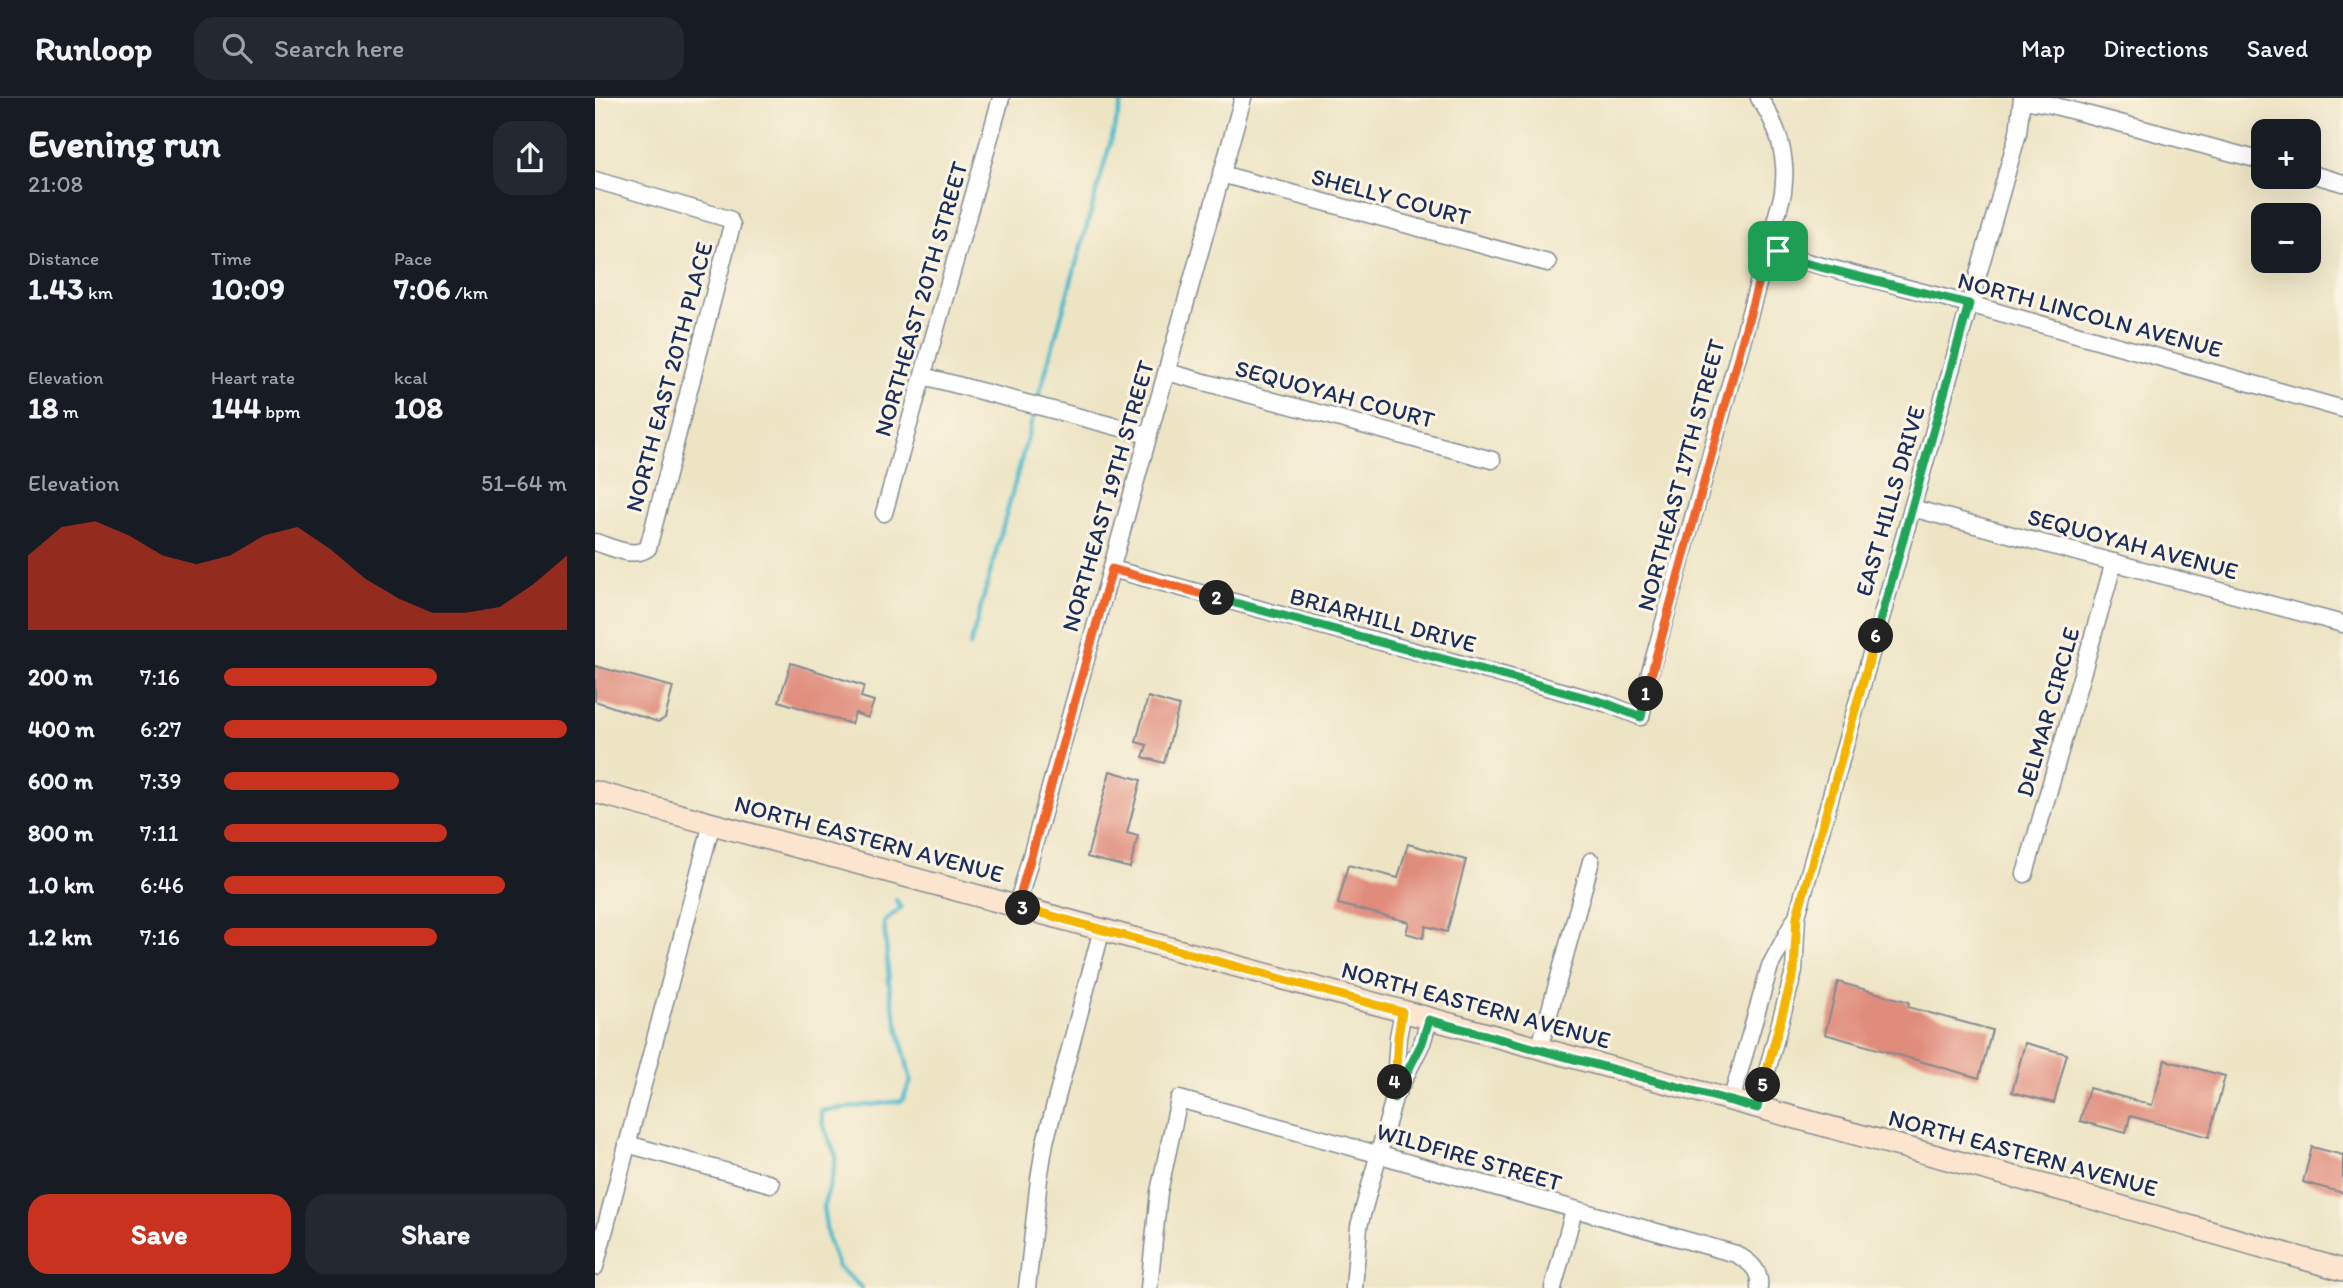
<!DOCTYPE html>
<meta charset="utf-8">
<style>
:root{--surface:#171b24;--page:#242831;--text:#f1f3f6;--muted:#9ea1a6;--line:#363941;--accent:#c8321e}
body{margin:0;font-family:Itim,sans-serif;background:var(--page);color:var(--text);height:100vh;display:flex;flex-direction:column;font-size:26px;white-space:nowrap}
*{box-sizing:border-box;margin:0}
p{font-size:23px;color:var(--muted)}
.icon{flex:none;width:38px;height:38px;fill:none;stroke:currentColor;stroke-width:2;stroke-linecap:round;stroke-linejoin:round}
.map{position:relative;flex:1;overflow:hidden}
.sheet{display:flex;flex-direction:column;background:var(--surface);width:595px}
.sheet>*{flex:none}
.buttons{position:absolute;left:1656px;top:21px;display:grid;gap:14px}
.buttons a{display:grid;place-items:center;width:70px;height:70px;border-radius:14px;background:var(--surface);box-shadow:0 7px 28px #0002;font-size:35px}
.pin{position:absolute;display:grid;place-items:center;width:60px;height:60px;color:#fff;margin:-30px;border-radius:14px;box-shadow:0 4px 10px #0006}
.km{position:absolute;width:35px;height:35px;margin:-18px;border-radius:50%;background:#222;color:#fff;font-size:19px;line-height:35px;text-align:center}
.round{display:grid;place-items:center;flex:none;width:74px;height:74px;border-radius:21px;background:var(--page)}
.head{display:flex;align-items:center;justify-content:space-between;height:119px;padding:0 28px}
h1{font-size:38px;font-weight:700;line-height:52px}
.metrics{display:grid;grid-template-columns:repeat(3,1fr);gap:10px;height:119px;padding:7px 28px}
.metrics div{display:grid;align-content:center}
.metrics b{font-size:30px;font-weight:700}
.metrics small{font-size:19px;font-weight:400}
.metrics p{font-size:19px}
.chart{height:196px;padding:14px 28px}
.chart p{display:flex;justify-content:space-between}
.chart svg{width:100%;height:126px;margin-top:7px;fill:var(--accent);opacity:.7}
.action{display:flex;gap:14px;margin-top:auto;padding:14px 28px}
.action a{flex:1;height:80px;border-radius:21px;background:var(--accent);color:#fff;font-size:28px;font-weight:700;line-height:80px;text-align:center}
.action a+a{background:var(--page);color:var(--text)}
ul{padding:0 28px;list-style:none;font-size:23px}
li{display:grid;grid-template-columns:112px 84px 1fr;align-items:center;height:52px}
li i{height:18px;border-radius:9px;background:var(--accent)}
header{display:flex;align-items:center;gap:42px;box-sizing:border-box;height:98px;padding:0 35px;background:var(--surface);border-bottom:2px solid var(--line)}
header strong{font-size:33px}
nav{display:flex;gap:38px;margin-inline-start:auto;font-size:24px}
.search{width:490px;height:63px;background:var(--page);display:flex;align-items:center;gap:18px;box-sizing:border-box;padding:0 24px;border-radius:21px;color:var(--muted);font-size:26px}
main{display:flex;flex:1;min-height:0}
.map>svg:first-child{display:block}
</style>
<header>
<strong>Runloop</strong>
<div class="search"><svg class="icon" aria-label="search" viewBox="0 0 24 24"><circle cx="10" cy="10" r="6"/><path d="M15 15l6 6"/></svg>Search here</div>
<nav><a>Map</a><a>Directions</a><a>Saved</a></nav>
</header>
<main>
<section class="sheet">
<div class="head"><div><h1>Evening run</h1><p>21:08</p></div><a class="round"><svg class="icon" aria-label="share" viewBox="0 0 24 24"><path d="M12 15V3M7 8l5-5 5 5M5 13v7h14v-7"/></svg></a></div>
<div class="metrics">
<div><p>Distance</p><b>1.43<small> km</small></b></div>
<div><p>Time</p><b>10:09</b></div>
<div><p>Pace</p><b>7:06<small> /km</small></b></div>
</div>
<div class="metrics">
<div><p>Elevation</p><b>18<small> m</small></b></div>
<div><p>Heart rate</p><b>144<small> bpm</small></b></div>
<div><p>kcal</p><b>108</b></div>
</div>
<div class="chart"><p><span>Elevation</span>51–64 m</p>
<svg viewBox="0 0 160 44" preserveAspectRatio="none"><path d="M0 44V18L10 8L20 6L30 11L40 18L50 21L60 18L70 11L80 8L90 16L100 26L110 33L120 38L130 38L140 36L150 28L160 18V44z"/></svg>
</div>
<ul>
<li><b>200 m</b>7:16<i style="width:62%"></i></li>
<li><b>400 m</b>6:27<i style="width:100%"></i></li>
<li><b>600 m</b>7:39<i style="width:51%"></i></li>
<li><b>800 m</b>7:11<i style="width:65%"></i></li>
<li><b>1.0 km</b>6:46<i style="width:82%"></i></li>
<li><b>1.2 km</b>7:16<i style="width:62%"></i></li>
</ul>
<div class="action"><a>Save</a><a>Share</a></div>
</section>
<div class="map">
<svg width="1748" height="1190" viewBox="0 0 1748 1190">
<rect width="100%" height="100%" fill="#fcf5e5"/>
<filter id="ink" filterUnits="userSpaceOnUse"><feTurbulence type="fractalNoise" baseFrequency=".0143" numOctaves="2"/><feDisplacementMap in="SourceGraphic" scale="14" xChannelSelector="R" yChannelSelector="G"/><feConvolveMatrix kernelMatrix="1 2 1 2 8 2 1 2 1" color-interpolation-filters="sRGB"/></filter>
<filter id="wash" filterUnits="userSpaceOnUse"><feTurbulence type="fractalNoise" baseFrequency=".00686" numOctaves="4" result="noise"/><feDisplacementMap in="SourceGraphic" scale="28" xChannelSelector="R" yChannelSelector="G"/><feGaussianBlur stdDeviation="1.57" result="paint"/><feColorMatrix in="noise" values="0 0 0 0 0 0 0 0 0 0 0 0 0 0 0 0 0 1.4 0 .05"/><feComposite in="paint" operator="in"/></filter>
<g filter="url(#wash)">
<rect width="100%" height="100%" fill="#ede4c4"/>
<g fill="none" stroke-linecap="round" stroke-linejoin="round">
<g stroke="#4ebaca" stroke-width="4.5">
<polyline points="442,304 528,0"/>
<polyline points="375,548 440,312"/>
<polyline points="315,751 316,745"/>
<polyline points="267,1190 243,1169 233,1141 228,1109 238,1076 241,1058 228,1027 226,1013 307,1003 316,983 295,895 289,824 306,810 301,802"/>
</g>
</g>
<g id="blocks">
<g fill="#e08c7b">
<polygon points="196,565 269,588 266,599 279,603 273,620 260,615 256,626 184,603"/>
<polygon points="0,568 78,589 70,620 63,624 0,603"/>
<polygon points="553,599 584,608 569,665 548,659 552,647 541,644"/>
<polygon points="515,673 546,682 532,735 543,738 535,770 492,759"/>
<polygon points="813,746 871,762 852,834 831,828 828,840 811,835 814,824 743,806 753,767 803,780"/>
<polygon points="1243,884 1314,904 1313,909 1397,932 1384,980 1230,936"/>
<polygon points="1430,945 1472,956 1459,1005 1417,994"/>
<polygon points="1570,962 1630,978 1614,1039 1535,1018 1531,1035 1485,1023 1494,990 1557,1007"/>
<polygon points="1717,1049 1748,1057 1748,1095 1708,1084"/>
</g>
</g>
</g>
<g filter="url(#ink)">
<use href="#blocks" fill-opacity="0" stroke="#848a91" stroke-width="2"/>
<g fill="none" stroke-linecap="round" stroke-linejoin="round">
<defs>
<g id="minor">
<path d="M1164,0C1178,20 1187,42 1189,67C1190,76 1189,85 1188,94C1184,118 1167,141 1192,159L1374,206L1748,311"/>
<polyline points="1428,2 1453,6 1668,63"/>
<polyline points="1713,75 1748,85"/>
<polyline points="626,76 953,165"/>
<path d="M0,82L134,121L137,127L53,450C39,461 16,449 0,444"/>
<polyline points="572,274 897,362"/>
<polyline points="328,278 553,337"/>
<polyline points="1317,410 1748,526"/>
<polyline points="289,415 406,0"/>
<polyline points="517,471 1010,605 1046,619 1054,578 1166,175 1183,153"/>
<polyline points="1430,776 1519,464"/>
<polyline points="422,808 648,0"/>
<polyline points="944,952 996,763"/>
<polyline points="802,995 827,945 834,922"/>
<polyline points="1136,1003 1175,868 1199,823"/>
<polyline points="1162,1010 1199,873 1202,818 1423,35 1427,0"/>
<polyline points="32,1046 176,1086"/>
<polyline points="0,1169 117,725"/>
<polyline points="432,1190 444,1081 450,1044 507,831"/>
<path d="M554,1190L564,1094L584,1001L1141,1156C1155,1164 1166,1172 1164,1190"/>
<polyline points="759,1190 764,1128 799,1000 803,939 808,914"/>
<polyline points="958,1190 979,1112"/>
</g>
<polyline id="secondary" points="0,694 1489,1098 1748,1172"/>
</defs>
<use href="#minor" stroke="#848a91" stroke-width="19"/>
<use href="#secondary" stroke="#848a91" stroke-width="24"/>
<use href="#minor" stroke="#fff" stroke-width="16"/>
<use href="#secondary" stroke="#fbe5cf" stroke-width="21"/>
</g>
</g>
<g fill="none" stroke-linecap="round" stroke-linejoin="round" filter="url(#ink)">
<defs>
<polyline id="split-1" points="1051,596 1166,175 1183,153"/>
<polyline id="split-2" points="622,500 1010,605 1046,619 1051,596"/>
<polyline id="split-3" points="428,810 422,808 517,471 622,500"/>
<polyline id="split-4" points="428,810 807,914 803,939 800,984"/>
<polyline id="split-5" points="800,984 799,1000 827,945 834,922 1162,1010 1168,987"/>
<polyline id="split-6" points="1168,987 1199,873 1202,818 1281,538"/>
<polyline id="split-7" points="1183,153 1201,163 1374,206 1281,538"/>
</defs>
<use href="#split-1" stroke="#fff" stroke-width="14"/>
<use href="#split-2" stroke="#fff" stroke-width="14"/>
<use href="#split-3" stroke="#fff" stroke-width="14"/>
<use href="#split-4" stroke="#fff" stroke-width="14"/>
<use href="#split-5" stroke="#fff" stroke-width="14"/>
<use href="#split-6" stroke="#fff" stroke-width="14"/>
<use href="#split-7" stroke="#fff" stroke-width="14"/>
<use href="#split-1" stroke="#f0652b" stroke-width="9"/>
<use href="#split-2" stroke="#22a559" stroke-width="9"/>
<use href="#split-3" stroke="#f0652b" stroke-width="9"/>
<use href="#split-4" stroke="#f5b400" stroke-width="9"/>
<use href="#split-5" stroke="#22a559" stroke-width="9"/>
<use href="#split-6" stroke="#f5b400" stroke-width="9"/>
<use href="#split-7" stroke="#22a559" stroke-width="9"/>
</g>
<g text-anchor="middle" stroke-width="6" stroke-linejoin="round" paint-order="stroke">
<g font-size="24" fill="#1b2f5e" stroke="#fcf5e5">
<text transform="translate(796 99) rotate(15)" y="8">SHELLY COURT</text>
<text transform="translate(326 201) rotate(-74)" y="8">NORTHEAST 20TH STREET</text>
<text transform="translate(1495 217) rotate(15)" y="8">NORTH LINCOLN AVENUE</text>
<text transform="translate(74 279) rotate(-75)" y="8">NORTH EAST 20TH PLACE</text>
<text transform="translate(740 296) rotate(15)" y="8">SEQUOYAH COURT</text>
<text transform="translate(1086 377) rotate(-75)" y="8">NORTHEAST 17TH STREET</text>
<text transform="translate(513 398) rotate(-74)" y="8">NORTHEAST 19TH STREET</text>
<text transform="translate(1295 403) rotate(-74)" y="8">EAST HILLS DRIVE</text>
<text transform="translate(1538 446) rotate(15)" y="8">SEQUOYAH AVENUE</text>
<text transform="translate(788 522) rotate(15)" y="8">BRIARHILL DRIVE</text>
<text transform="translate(1453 614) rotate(-74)" y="8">DELMAR CIRCLE</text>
<text transform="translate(274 741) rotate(15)" y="8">NORTH EASTERN AVENUE</text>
<text transform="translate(881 907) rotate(15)" y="8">NORTH EASTERN AVENUE</text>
<text transform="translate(1428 1055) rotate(15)" y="8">NORTH EASTERN AVENUE</text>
<text transform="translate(874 1059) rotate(16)" y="8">WILDFIRE STREET</text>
</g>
</g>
</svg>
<div class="buttons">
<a>+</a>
<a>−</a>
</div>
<div class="pin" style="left:1183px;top:153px;background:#1e9e55"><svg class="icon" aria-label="arrive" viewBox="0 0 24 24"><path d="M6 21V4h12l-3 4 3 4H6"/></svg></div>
<b class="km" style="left:1051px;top:596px">1</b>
<b class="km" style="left:622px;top:500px">2</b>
<b class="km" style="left:428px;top:810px">3</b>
<b class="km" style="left:800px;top:984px">4</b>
<b class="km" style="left:1168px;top:987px">5</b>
<b class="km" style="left:1281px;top:538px">6</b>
</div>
</main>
